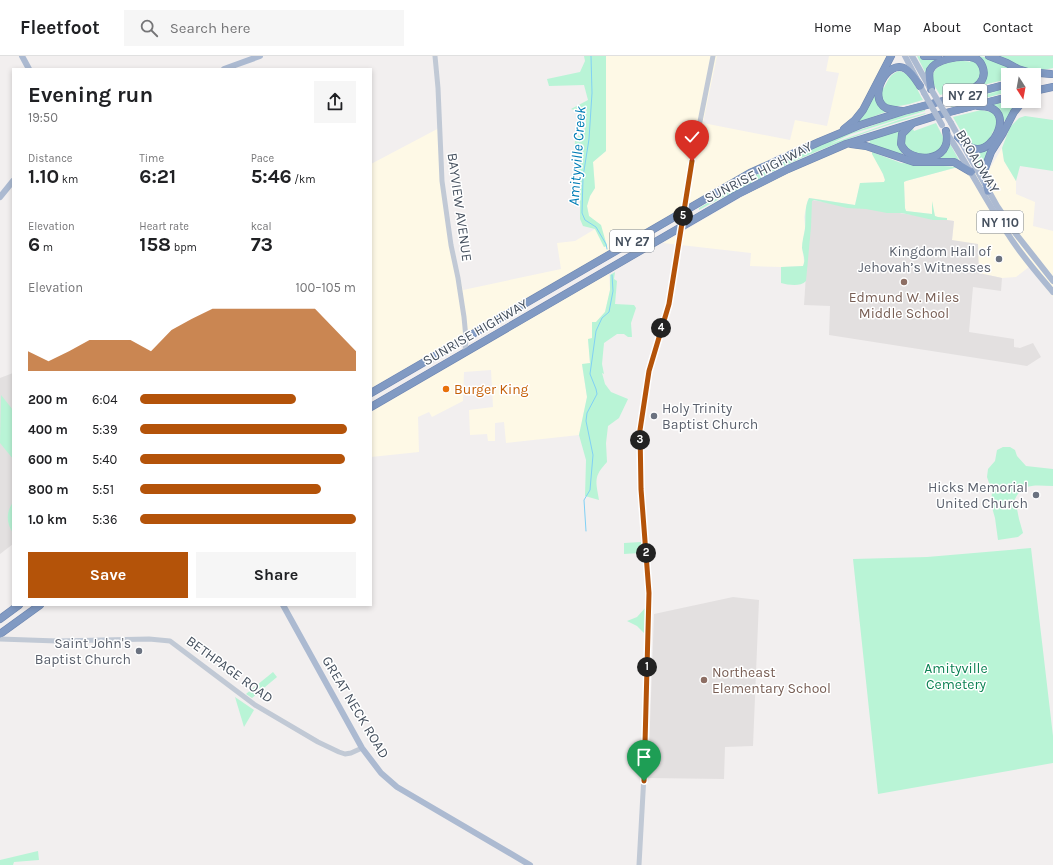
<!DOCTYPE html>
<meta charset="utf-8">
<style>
:root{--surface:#fff;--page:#f6f6f6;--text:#202124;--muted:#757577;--line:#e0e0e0;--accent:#b45309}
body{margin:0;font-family:Karla,sans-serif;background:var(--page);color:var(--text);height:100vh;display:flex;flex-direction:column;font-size:15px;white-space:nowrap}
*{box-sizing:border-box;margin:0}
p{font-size:13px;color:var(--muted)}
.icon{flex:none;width:22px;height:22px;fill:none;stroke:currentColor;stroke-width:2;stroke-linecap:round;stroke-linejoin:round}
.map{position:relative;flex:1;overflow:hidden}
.panel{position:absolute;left:12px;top:12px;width:360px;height:538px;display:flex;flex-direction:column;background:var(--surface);border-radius:0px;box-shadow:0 2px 6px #0003}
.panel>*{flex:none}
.needle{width:26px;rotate:169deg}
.buttons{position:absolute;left:1001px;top:12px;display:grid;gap:8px}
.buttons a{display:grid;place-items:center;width:40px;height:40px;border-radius:0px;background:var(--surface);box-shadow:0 2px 6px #0003;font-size:20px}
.pin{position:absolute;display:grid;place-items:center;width:34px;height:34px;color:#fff;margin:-41px -17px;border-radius:50% 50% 50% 0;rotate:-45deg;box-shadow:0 0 4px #0007}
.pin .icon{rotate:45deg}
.km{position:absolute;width:20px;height:20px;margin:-10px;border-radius:50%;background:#222;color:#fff;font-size:11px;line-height:20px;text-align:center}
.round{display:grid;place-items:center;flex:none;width:42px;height:42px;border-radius:0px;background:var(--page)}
.summary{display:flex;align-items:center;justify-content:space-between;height:68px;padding:0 16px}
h1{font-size:22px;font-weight:700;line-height:30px}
.stats{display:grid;grid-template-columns:repeat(3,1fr);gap:6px;height:68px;padding:4px 16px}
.stats div{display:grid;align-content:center}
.stats b{font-size:20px;font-weight:700}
.stats small{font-size:11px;font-weight:400}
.stats p{font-size:11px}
.chart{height:112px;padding:8px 16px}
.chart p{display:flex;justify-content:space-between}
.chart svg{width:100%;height:72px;margin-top:4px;fill:var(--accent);opacity:.7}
.cta{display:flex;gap:8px;margin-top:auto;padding:8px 16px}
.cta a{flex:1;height:46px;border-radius:0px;background:var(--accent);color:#fff;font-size:16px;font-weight:700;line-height:46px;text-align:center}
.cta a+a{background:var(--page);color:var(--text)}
ul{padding:0 16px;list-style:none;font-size:13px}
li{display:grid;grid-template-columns:64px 48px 1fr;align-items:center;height:30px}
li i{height:10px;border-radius:5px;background:var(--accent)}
header{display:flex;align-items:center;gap:24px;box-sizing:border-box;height:56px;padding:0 20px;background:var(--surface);border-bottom:1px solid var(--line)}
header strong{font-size:19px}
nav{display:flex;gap:22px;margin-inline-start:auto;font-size:14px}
.search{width:280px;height:36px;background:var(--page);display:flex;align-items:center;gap:10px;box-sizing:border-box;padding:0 14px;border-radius:0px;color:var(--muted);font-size:15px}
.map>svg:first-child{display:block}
</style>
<header>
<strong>Fleetfoot</strong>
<div class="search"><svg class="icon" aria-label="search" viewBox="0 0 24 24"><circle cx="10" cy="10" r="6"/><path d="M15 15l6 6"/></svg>Search here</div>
<nav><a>Home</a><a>Map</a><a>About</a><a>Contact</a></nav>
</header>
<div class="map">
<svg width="1053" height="809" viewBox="0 0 1053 809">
<rect width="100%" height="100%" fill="#f2efef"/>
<g fill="#fef9e6">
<polygon points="606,0 717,0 703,67 790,84 795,64 827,70 839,17 826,15 829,0 888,0 860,54 840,73 776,100 715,134 371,332 371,108 441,71 443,122 452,190 463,234 561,213 557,187 575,185 595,173 604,190 601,169 589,160 587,150 590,140 595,132 593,106 606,95"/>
<polygon points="848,90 860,90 874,96 885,124 884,126 860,127 855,149 810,142 808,143 804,161 805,171 802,191 804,206 803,210 781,211 750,210 751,197 663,187 768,126"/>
<polygon points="1002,92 1004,105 1016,125 1016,138 1035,146 1033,170 1053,175 1053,241 1029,211 1016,221 1002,222 978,217 952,184 954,165 945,164 947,164 935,160 931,148 933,154 932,158 906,155 905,153 904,126 906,125 958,111 963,115 989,114"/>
<polygon points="609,217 610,234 605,256 596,266 592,283 588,284 590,307 582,309 587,341 579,379 506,387 504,366 495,367 495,385 488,385 487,378 470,379 469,354 493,351 491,314 464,316 463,345 432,361 429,356 418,361 419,396 371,401 371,356"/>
</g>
<g fill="#e3e0e0">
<polygon points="811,144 954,165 952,184 978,188 979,217 1002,222 1001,235 973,231 969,276 1014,283 1014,291 1020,292 1033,287 1041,301 1027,310 829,279 830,250 804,249"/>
<polygon points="13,317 13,488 0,498 0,322"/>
<polygon points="733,541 759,544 753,690 725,691 724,723 648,722 654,558"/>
</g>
<g fill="#b9f4d6">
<path d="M584,0H606V95L593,106L595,132L590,140L587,150L589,160L601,169L607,190L604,191L595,173L583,170L580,163V121L574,103L575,85L578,80L586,71C587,57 583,58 571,53L588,44L584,29L549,30L547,23L580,16L585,5Z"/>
<polygon points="917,0 938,2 926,18"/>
<polygon points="979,0 990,2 1025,18 1008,19 1008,23 979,30 983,25 978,2"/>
<path d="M994,0H1053V12C1026,18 1018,10 994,0Z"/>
<path d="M971,4L977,6L982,16L977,27L971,30L940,39C938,35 933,29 933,25C929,7 958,3 970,6Z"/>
<path d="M899,15C912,17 917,34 923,44C909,48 874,61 882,31L884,32C888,24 890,18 899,15Z"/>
<polygon points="1008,30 1008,36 951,51 951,49 999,35 951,47 950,45"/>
<polygon points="873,39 877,40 888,55 854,68"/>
<polygon points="1008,44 1008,45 1020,45 1017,45 1018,47 1007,66 1005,64 1003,67 995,50 994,50 991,48"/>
<path d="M925,53V55L851,78L830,88L899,64L926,57L925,58C876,72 828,89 782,111C754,125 726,141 699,157L734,135L699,154V152L774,109L799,98L845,79L897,61Z"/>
<polygon points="981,54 991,56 993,55 998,62 996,77 993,75 991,81 982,90 974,90 967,86 953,61"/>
<polygon points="1025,60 1053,64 1053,115 1020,110 1016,125 1004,105 1002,92 1010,71 1019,62"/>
<path d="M936,67L944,83C943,103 920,101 907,95L903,81L908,75L913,73L914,75Z"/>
<polygon points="901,73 900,93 903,99 868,87 870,86 870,84"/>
<polygon points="993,86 982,113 981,113 970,94"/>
<polygon points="950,88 959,104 937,102"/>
<path d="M872,96L901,107L958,111L906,125L904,126L905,152L906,155L932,158V145L935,160L938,161L947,162V164H933L902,157H887L866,153L847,152L814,144L812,145L811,171L806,225C800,231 789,229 781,227V211L803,210C806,204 803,198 802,192C802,185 804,179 805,173C806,162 804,152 809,142L855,149L860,127L884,126L885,124L883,118L872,98Z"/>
<path d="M615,216L614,223L617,225L615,248L634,249L636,252L631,267L632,281H628L624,278H617L604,287L602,308L604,318L602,317L605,328L611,336L628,343L619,362L608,370L606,387L607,406C593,421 596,425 599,444L585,440L586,404L579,379L587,341L582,308L590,307L588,283L592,282V266H596L605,256L610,234V219Z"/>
<polygon points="1,339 13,354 13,403 0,387"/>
<path d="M1003,391H1010L1015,394L1017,400L1026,410L1053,413V430C1037,430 1023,426 1015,443L1019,463L1023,477L1018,481L998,484L995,462L991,448L992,436L987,421L988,413L995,405L997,394Z"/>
<path d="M13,446V477C6,467 6,456 13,446Z"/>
<polygon points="641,486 641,496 640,497 624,498 624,487"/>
<polygon points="1031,492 1053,680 1053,707 878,738 853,503 927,501"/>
<polygon points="646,551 644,577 637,570 627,565 637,561"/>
<polygon points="273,616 277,621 252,642 246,638"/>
<polygon points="235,641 254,654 244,671"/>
<polygon points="38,795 39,804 14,806 13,809 0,809 0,804"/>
</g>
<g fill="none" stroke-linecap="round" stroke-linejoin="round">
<g stroke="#81d1f5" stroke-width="1">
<polyline points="591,0 592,37 589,83 583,121 582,157 585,164 596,171 606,188 607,193"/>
<polyline points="586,475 584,444 590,434 593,399 586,365 587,357 597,338 596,333 590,318 596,275 602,262 609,256 613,235 612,219"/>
</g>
<defs>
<g id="highway">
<polyline points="924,0 938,0"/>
<polyline points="989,0 1007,7 1018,13 1028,16 1051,18"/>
<path d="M931,33C930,27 928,20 930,14C936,3 958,0 970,1C982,2 988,17 980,27C977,31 972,33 968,36"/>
<polyline points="1034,35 1053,31"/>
<path d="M902,55C896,54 891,54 886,52C867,42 887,2 906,13C912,17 916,24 920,30"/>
<path d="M911,69L902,78L901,88C908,108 954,108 946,75"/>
<polyline points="844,73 855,64 863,54 891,0"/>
<path d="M958,81C963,86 969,93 977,93C994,94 1011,60 991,52C987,50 982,50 978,50"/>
<polyline points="851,88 866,90 914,106 954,106 971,116"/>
<polyline points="988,135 984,115 991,96 1003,77 1014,56 1023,45"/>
<polyline points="371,337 750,117 819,86 860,69 904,55 1008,28"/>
<polyline points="371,351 738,138 788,113 846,88 942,58 1008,41"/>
<polyline points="0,563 19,549"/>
<polyline points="0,578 40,549"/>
</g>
</defs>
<use href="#highway" stroke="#6d85af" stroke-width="8"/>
<g stroke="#c1c9d5" stroke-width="5">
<polyline points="435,0 438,32 442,125 451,189 458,222 464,261 466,282 465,296"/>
<polyline points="0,583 57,585 149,583 170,585 255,649 318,686 339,696 345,698 351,697 362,692"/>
<polyline points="639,809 645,701 649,537 641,433 640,374 649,315 669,248 689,121 713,0"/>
</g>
<g stroke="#acbad1" stroke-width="6">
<polyline points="22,0 29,13"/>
<polyline points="905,0 924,37"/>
<polyline points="912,0 930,32"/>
<polyline points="224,13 260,0"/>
<polyline points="951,67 997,150 1016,178 1053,225"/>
<path d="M946,76C968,109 986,145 1008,178C1021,199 1038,218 1053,236"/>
<polyline points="0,141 13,125"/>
<polyline points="283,549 362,692 381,717 397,731 530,809"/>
</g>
<use href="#highway" stroke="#819ac3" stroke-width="7"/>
<g stroke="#acbad1" stroke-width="6">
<polyline points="932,35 951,67"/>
<polyline points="924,37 942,69"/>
</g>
</g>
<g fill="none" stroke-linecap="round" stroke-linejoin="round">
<defs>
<polyline id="route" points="644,725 649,537 641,433 640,374 649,315 669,248 692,105"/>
</defs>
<use href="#route" stroke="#fff" stroke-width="8"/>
<use href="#route" stroke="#b45309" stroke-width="5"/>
</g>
<g fill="#6b7280" stroke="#fff" stroke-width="1.5">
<circle cx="999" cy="203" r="4"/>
<circle cx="654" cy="360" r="4"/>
<circle cx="1036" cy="439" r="4"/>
<circle cx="139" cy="595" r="4"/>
</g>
<g fill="#8d6e63" stroke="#fff" stroke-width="1.5">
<circle cx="904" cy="226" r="4"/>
<circle cx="704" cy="624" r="4"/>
</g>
<circle fill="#e8710a" stroke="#fff" stroke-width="1.5" cx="446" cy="333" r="4"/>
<g text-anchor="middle" stroke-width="3" stroke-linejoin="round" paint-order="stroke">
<g fill="#fff" stroke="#7d848e" stroke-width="1">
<rect x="943" y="28" width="44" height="22" rx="3"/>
<rect x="977" y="155" width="46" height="22" rx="3"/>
<rect x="610" y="174" width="44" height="22" rx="3"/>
</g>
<g font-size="13" font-weight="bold" fill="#45505e">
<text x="965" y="44">NY 27</text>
<text x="1000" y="171">NY 110</text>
<text x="632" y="190">NY 27</text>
</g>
<g font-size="14" fill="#45505e" stroke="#fff">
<text transform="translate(978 105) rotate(59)" y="5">BROADWAY</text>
<text transform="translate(758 116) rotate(-27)" y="5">SUNRISE HIGHWAY</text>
<text transform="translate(460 151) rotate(82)" y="5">BAYVIEW AVENUE</text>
<text transform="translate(475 276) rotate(-30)" y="5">SUNRISE HIGHWAY</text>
<text transform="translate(230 613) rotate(36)" y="5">BETHPAGE ROAD</text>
<text transform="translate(356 651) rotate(59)" y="5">GREAT NECK ROAD</text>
</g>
<g font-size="14" fill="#5b616d" stroke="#fff" text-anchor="end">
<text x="991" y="200">Kingdom Hall of<tspan x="991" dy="16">Jehovah’s Witnesses</tspan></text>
<text x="662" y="357" text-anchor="start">Holy Trinity<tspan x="662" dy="16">Baptist Church</tspan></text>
<text x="1028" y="436">Hicks Memorial<tspan x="1028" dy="16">United Church</tspan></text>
<text x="131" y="592">Saint John's<tspan x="131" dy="16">Baptist Church</tspan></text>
</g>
<g font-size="14" fill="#785e54" stroke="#fff">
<text x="904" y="246">Edmund W. Miles<tspan x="904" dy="16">Middle School</tspan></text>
<text x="712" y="621" text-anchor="start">Northeast<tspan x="712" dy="16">Elementary School</tspan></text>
</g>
<g font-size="14" fill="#c56008" stroke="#fff" text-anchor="start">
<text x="454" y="338">Burger King</text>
</g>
<g font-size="14" fill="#0d8254" stroke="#fff">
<text x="956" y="617">Amityville<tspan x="956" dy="16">Cemetery</tspan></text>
</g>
<g font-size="15" font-style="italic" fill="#007db6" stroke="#fff">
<text transform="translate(577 100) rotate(-86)" y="5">Amityville Creek</text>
</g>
</g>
</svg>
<div class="buttons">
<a><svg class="needle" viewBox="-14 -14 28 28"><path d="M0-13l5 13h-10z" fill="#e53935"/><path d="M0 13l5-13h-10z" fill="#757577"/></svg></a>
</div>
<div class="pin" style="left:644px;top:725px;background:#1e9e55"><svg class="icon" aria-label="arrive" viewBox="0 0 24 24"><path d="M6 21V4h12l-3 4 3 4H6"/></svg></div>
<div class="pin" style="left:692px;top:105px;background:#d93025"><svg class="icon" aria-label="check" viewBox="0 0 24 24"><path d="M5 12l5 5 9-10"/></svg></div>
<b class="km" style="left:647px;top:611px">1</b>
<b class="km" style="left:646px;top:497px">2</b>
<b class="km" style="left:640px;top:384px">3</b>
<b class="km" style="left:661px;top:272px">4</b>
<b class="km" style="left:683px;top:160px">5</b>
<section class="panel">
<div class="summary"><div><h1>Evening run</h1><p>19:50</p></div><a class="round"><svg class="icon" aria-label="share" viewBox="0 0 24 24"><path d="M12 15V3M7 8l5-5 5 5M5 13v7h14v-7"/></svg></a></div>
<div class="stats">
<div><p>Distance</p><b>1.10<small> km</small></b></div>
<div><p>Time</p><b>6:21</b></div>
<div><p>Pace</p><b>5:46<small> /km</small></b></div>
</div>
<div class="stats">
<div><p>Elevation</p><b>6<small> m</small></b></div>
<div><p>Heart rate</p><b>158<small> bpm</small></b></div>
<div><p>kcal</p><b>73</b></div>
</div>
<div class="chart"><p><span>Elevation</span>100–105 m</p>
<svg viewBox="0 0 160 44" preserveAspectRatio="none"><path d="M0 44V32L10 38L20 32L30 25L40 25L50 25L60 32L70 19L80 12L90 6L100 6L110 6L120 6L130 6L140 6L150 19L160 32V44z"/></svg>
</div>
<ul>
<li><b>200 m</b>6:04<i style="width:72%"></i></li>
<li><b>400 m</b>5:39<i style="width:96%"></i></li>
<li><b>600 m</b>5:40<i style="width:95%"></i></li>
<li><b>800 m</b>5:51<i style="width:84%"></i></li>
<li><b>1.0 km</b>5:36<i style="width:100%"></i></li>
</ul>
<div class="cta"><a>Save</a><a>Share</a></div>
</section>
</div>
